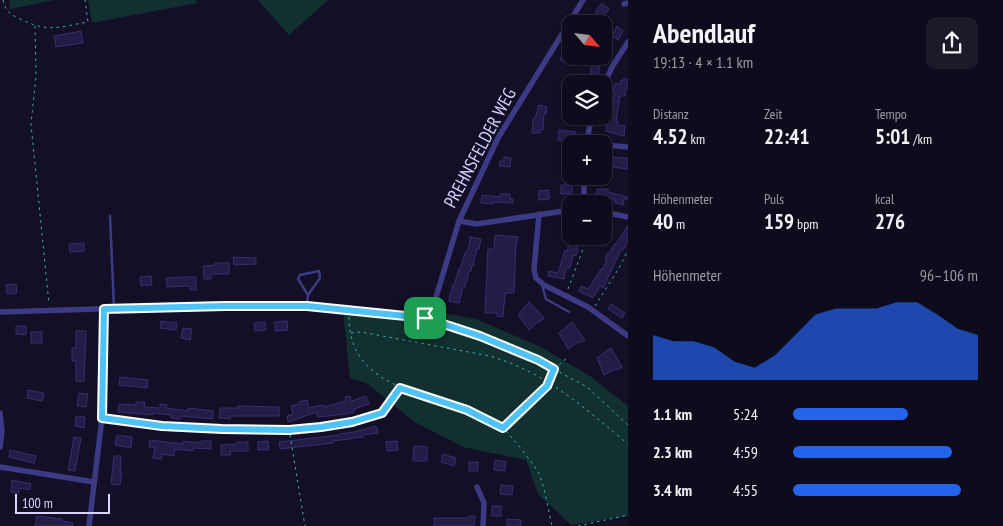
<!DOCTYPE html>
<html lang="de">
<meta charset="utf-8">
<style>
:root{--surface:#0e0b1c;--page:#1c1929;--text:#f1f3f6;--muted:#9b9ba3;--line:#2e2b3b;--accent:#2563eb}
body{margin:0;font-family:"PT Sans Narrow",sans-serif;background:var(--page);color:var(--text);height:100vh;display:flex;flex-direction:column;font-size:19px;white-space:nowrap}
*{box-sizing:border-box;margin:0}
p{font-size:16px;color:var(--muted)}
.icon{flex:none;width:28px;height:28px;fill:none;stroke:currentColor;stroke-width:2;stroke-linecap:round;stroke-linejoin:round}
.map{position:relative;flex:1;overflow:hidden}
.details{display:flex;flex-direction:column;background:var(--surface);width:375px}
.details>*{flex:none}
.needle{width:32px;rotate:118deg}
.controls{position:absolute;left:562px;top:15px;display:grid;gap:10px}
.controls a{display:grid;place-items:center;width:50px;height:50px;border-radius:10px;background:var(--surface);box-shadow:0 1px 4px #0004,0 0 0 1px var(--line);font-size:25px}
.scale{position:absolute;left:15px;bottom:12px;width:95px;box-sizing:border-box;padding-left:5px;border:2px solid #d9d4ff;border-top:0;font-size:14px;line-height:18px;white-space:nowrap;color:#d9d4ff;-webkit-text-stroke:4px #130f26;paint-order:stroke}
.pin{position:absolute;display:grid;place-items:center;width:42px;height:42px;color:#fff;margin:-21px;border-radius:10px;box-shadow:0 2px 8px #0006}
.round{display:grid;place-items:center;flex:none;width:52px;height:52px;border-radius:10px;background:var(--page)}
.head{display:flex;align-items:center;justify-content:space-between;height:85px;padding:0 25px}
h1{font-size:28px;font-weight:700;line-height:38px}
.stats{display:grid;grid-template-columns:repeat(3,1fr);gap:8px;height:85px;padding:5px 25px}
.stats div{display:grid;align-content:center}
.stats b{font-size:21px;font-weight:700}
.stats small{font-size:14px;font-weight:400}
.stats p{font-size:14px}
.chart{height:140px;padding:10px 25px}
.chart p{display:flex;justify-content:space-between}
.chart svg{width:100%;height:90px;margin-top:5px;fill:var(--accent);opacity:.7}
ul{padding:0 25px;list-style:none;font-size:16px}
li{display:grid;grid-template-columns:80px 60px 1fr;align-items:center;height:38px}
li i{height:12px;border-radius:6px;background:var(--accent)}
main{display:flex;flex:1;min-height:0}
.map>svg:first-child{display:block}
</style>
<main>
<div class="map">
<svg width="628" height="526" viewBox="0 0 628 526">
<rect width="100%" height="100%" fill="#130f26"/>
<g fill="#12302f">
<polygon points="9,0 55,0 10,9"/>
<polygon points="88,0 196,0 197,3 92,23"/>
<polygon points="258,0 328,0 289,35"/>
<polygon points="343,311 430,321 432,311 476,319 539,346 590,376 628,406 628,516 571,525 538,494 526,460 463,447 413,421 368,384 350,378"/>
</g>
<g fill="#241b47" stroke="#3b2d73">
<polygon points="602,3 609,9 602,18 595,12"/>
<polygon points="617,26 623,31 618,40 612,36"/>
<polygon points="81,31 83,43 56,47 54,36"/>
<polygon points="565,51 574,57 569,65 560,60"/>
<polygon points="592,64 600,67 597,78 590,75"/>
<polygon points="624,78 628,80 628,89 626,88 625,96 620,96 616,121 618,122 617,125 625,126 624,136 606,131 608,113 606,113 608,104 613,105 615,92 613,91 615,83 620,84 621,80 623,81"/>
<polygon points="539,105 547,107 546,114 544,114 543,130 540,130 540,133 532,133 533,119 535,119"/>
<polygon points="559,130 576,132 575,142 558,140"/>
<polygon points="564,154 571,155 571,167 562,165"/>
<polygon points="604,155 609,155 609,157 628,158 628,169 604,166"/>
<polygon points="504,157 511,158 510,167 499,166 500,161 504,161"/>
<polygon points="561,185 572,185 572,193 561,194"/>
<polygon points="597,189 608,189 608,192 628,197 628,199 624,199 623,205 614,202 615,199 596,197"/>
<polygon points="549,190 549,199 539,200 538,191"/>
<polygon points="500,194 510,194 510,199 513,199 513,203 493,202 493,204 481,203 482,195 500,197"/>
<polygon points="628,225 628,240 623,250 621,250 603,288 600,286 593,298 579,291 581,286 588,289 601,269 602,270 607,260 605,259 608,253 609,254 615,243 616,244"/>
<polygon points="495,235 518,237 517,243 516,243 514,293 505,293 503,317 497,316 497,313 485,313 488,249 494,249"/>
<polygon points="572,236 581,236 576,256 573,255 570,267 566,269 564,279 548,276 549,271 558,273 565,250 567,251 570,239 571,239"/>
<polygon points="470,237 481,239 479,249 477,249 476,255 475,255 473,266 472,265 471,271 469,271 467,281 466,281 465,287 463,287 459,303 449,301 450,293 451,293 453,285 454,285 459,269 460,269 465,253 466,253 469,246"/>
<polygon points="84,243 84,251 70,252 69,244"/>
<polygon points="233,257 256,258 256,264 234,265"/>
<polygon points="215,263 229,263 229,274 211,274 211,279 204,279 203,266 215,265"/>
<polygon points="151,276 152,285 141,286 140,277"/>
<polygon points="181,277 196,277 196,290 190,290 190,286 167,287 166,278"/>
<polygon points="16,284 17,293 7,294 6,285"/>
<polygon points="529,302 544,318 540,322 539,321 529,330 518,315"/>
<polygon points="611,304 625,313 622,318 608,309"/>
<polygon points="161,321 177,323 176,330 160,328"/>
<polygon points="287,321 288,330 275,331 275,322"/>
<polygon points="265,322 266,330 255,331 254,323"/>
<polygon points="572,322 585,340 579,343 578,342 568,349 559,333"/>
<polygon points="16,326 26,326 26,335 16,334"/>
<polygon points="183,328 192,329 190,340 181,338"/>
<polygon points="76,331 86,331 84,381 76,381 76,361 72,361 72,348 76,348"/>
<rect x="31" y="332" width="11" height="11"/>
<polygon points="611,348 622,367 617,370 616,369 604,375 597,358"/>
<polygon points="120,377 148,380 147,388 119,385"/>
<polygon points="28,390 44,393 42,401 27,398"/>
<polygon points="79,393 88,394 86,407 77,406"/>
<polygon points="350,396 351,401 366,396 369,404 354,409 354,412 346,414 318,417 317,412 288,422 287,416 293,414 291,406 299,404 299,402 307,400 309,408 323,405 323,407 346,401 345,397"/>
<polygon points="136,402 145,402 144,407 160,408 160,404 167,405 166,408 188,411 188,408 213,411 213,419 181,416 180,419 171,418 171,415 153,413 153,415 118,412 119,404 136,405"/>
<polygon points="238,406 279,407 279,416 230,416 230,419 219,418 220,408 238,408"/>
<polygon points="76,416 85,417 84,428 75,426"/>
<polygon points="376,426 378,433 363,435 363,437 333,441 333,443 280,449 279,442 339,435 339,434 354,432"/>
<polygon points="117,435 132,437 131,448 115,445"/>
<polygon points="74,437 81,438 75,471 68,470"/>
<polygon points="150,440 183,444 183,441 201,443 201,441 211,441 211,449 193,448 193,451 175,449 174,456 162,454 161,459 153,458 155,447 149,447"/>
<polygon points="268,441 269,450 258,450 258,442"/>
<polygon points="397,441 398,450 387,451 386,442"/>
<polygon points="237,442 248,442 248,451 230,451 231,455 221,455 221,445 237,444"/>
<polygon points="414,446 427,447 427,461 413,461"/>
<polygon points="10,450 36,456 34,463 9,457"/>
<polygon points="443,454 456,458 454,466 441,462"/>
<polygon points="114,456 121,456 120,472 122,472 120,485 111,484"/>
<polygon points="495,460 506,462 505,471 494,470"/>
<rect x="469" y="462" width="9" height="9"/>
<polygon points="12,480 31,484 30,490 19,488 19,493 11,492"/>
<polygon points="501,485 513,486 512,495 500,494"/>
<rect x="492" y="506" width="9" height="10"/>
<polygon points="37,516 62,519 62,521 73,523 72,526 35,526"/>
<polygon points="469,516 475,516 474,526 434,526 434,518 469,518"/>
<polygon points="507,519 521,520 520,526 507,526"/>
</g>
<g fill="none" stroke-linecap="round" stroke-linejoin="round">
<g stroke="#2fb8b0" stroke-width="1" stroke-dasharray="2.5 4" stroke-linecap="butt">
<path d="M3,0C5,11 10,14 20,19C49,33 58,27 88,22L85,0"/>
<polyline points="35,26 36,76 31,124 49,304"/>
<polyline points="568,289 588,236"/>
<polyline points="595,306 619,268 628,250"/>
<path d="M349,317C349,392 432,391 484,418C490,421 499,424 504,429C511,436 535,465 539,474C544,484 549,513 552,526"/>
<polyline points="433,322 480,336 537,360 587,387 628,425"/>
<path d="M351,333L361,332L490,356C547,373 583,407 628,444"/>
<polyline points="386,408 400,389"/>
<polyline points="504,427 547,386 554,369 567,358"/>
<polyline points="290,435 305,526"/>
<polyline points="578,526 628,515"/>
</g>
<g stroke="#3d3a85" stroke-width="2.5">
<polyline points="110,216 114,308"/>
<polyline points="542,285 546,299 569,312"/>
<polyline points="307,304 308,295 320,278 319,271 300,275 298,279 308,295"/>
</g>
<g stroke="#3d3a85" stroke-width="5.5">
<polyline points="624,4 628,3"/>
<polyline points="604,85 612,67 628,42"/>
<polyline points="586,144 592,116"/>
<polyline points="604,145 628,147"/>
<polyline points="584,176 584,204"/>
<polyline points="604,212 628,217"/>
<polyline points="539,214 534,270 536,278 544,285 588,307 628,336"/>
<polyline points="459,221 477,224 571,210"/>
<polyline points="0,312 225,305 307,306 425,319 430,317 459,221 498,138 583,0"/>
<polyline points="0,413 2,431 0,447"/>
<path d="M102,418C171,427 249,436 319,427C341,425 362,419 382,413"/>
<polyline points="0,467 94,482"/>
<polyline points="477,487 484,503 483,526"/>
<polyline points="89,526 102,418 104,309"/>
</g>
</g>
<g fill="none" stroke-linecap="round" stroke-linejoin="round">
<defs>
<polygon id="route" points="225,306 307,306 425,318 480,336 538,360 554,369 547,386 503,428 467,410 400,388 382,413 352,422 321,427 289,430 222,429 162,426 102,418 104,309"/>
</defs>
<use href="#route" stroke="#fff" stroke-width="10"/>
<use href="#route" stroke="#4fc3f7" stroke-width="6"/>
</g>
<g text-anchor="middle" stroke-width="4.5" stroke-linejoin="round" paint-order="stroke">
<g font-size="18" fill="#d9d4ff" stroke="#130f26">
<text transform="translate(480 148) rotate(-62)" y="6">PREHNSFELDER WEG</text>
</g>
</g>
</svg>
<div class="controls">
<a><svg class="needle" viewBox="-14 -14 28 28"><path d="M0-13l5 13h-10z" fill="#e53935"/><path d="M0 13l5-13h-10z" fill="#9b9ba3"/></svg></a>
<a><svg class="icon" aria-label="layers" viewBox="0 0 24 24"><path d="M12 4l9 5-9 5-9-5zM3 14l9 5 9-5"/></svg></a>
<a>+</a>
<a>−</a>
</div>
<div class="scale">100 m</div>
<div class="pin" style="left:425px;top:318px;background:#1e9e55"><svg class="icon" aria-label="arrive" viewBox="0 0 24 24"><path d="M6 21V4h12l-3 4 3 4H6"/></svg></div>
</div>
<section class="details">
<div class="head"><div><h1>Abendlauf</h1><p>19:13 · 4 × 1.1 km</p></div><a class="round"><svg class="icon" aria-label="share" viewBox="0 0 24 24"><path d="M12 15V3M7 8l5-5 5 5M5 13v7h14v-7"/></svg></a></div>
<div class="stats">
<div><p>Distanz</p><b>4.52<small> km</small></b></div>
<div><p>Zeit</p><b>22:41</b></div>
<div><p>Tempo</p><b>5:01<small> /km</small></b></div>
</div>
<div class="stats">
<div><p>Höhenmeter</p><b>40<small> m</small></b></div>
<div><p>Puls</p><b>159<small> bpm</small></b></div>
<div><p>kcal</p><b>276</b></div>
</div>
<div class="chart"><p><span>Höhenmeter</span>96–106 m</p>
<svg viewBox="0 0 160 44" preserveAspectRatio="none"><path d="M0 44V22L10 25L20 25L30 28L40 35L50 38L60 32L70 22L80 12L90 9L100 9L110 9L120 6L130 6L140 12L150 19L160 22V44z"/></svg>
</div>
<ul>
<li><b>1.1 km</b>5:24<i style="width:62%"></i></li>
<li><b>2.3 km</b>4:59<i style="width:86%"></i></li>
<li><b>3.4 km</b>4:55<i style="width:91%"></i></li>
</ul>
</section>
</main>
